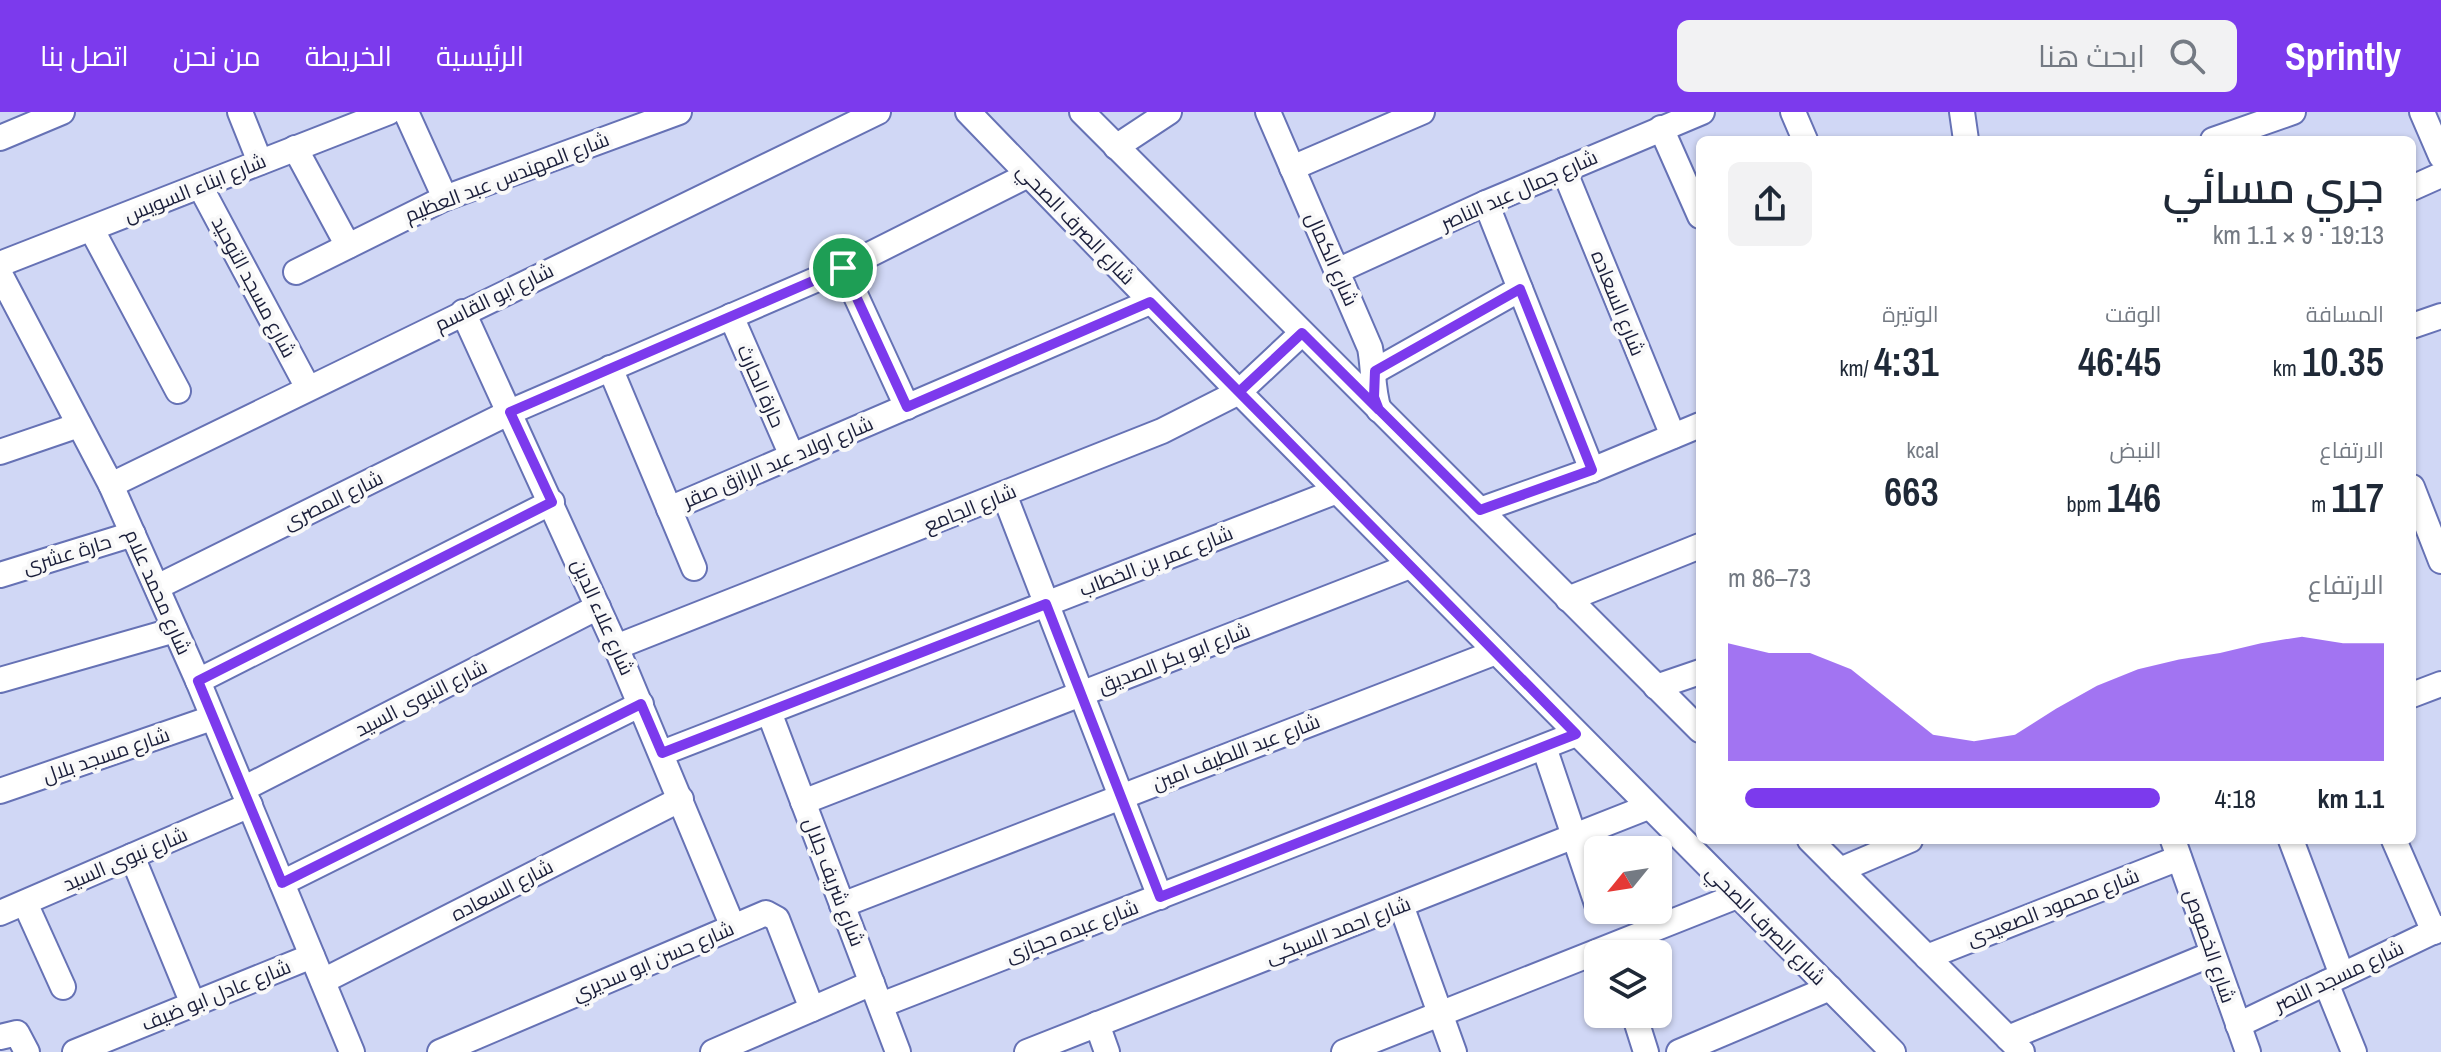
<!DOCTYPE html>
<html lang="ar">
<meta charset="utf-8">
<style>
:root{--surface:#fff;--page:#f2f2f3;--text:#1f2937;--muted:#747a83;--accent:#7c3aed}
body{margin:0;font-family:"Archivo Narrow",Cairo,sans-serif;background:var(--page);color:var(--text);direction:rtl;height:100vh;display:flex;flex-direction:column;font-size:30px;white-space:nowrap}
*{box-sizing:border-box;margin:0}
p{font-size:26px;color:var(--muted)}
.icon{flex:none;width:44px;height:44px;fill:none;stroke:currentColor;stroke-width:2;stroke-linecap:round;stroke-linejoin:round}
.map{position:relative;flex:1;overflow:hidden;direction:ltr}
.drawer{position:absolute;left:1696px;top:24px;width:720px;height:708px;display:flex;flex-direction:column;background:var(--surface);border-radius:12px;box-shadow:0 2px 6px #0004;direction:rtl}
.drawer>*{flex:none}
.needle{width:52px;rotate:240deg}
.controls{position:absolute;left:1584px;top:724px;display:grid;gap:16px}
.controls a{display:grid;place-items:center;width:88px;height:88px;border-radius:12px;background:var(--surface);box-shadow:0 2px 6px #0004;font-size:40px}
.pin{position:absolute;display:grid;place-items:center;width:68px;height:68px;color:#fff;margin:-34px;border:4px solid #fff;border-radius:50%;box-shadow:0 2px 8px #0007}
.round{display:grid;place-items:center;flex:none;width:84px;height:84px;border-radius:12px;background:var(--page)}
.head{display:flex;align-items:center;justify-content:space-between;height:136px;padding:0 32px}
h1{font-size:44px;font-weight:600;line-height:60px}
.metrics{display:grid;grid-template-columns:repeat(3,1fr);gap:12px;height:136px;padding:8px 32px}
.metrics div{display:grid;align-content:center}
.metrics b{font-size:40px;font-weight:600}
.metrics small{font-size:22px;font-weight:400}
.metrics p{font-size:22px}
.chart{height:224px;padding:16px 32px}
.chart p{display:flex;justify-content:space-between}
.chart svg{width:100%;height:144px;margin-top:8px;fill:var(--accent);opacity:.7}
ul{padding:0 32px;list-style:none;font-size:26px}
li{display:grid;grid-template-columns:128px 96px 1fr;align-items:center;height:60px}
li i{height:20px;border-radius:10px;background:var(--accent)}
header{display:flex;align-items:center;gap:48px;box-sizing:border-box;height:112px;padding:0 40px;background:var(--accent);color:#fff}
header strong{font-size:38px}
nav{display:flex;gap:44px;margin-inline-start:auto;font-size:28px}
.search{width:560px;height:72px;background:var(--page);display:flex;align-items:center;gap:20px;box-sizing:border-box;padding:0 28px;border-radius:12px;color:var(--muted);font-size:30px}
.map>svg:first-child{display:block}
</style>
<header>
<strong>Sprintly</strong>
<div class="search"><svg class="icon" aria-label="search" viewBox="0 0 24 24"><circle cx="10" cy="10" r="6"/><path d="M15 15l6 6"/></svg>ابحث هنا</div>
<nav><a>الرئيسية</a><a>الخريطة</a><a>من نحن</a><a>اتصل بنا</a></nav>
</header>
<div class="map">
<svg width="2441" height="940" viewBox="0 0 2441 940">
<rect width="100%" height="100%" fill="#d0d7f5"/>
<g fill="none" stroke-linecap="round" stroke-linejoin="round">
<defs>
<g id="street">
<polyline points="240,0 260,50"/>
<polyline points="406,0 445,86"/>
<polyline points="968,0 1239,280 1893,940"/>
<polyline points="1082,0 1700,618"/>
<path d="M1268,0L1370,236C1374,256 1372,278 1379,298"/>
<polyline points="1793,0 1805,28"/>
<polyline points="1962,0 1966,28"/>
<polyline points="2422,0 2441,44"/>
<polyline points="1661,16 1700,104"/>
<polyline points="0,26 62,0"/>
<polyline points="2213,28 2293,0"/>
<polyline points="1116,35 1169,0"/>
<polyline points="295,36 348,134"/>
<polyline points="1292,56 1422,0"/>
<polyline points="1564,58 1673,324"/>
<polyline points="200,74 308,276"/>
<polyline points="2412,76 2441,63"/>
<polyline points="1486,91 1592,358"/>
<polyline points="92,118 178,279"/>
<polyline points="0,152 389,0"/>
<polyline points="843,156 907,295"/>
<polyline points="1337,159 1486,91 1702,0"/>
<polyline points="296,160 445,86 679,0"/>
<polyline points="0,162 111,373 198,569 352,940"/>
<polyline points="463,200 616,535 733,815"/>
<polyline points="731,204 792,344"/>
<polyline points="2412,214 2441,204"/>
<polyline points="610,256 694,456"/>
<polyline points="1375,259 1520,177"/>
<polyline points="0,340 79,313"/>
<polyline points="111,373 878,0"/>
<polyline points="2412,375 2441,449"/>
<polyline points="1004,382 1160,785"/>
<polyline points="669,397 1150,190"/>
<polyline points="1480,398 1592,358 1700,313"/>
<polyline points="0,463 133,422"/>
<polyline points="157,475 510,300 843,156 1028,63"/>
<polyline points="1568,487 1700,434"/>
<polyline points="616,535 1162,319 1239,280 1302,221"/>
<polyline points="0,568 175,518"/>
<polyline points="198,569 552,390"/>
<polyline points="1656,575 1700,560"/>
<polyline points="2412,583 2441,572"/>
<polyline points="769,600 898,940"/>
<polyline points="1544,635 1598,795"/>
<polyline points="662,641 1337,379"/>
<polyline points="243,677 598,495"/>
<polyline points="0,679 212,606"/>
<polyline points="803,690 1410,454"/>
<polyline points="1810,728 2022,940"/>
<polyline points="2173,728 2248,940"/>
<polyline points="2291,728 2342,863"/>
<polyline points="2394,728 2434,820"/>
<polyline points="132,744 193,892"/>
<polyline points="1840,758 1910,728"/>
<polyline points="282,771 641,592"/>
<polyline points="25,791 63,875"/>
<polyline points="842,793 1496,540"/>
<polyline points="1401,793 1454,940"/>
<polyline points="0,801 250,693"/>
<polyline points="1927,845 2179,746"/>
<polyline points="323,869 681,687"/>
<polyline points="2326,871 2354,940"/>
<polyline points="881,893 1576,622"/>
<polyline points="1634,902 1646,940"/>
<polyline points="1097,912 1107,940"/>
<polyline points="2238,913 2441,816"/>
<polyline points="0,925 17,921 27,940"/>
<polyline points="2008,926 2212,842"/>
<polyline points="75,940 312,844"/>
<polyline points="440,940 766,801 777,807 812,897"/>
<polyline points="713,940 872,871"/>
<polyline points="1027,940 1648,695"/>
<polyline points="1344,940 1737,784"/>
<polyline points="1679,940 1830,876"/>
</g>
</defs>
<use href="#street" stroke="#6672b5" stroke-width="28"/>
<use href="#street" stroke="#fff" stroke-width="24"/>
</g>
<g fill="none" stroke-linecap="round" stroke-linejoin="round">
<defs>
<polyline id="route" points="843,156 510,300 552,390 198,569 282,771 641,592 662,641 1046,492 1160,785 1576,622 1239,280 1302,221 1379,298 1374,285 1375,259 1520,177 1592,358 1480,398 1302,221 1239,280 1150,190 907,295 843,156"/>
</defs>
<use href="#route" stroke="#fff" stroke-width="16"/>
<use href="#route" stroke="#7c3aed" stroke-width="10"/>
</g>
<g text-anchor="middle" stroke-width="8" stroke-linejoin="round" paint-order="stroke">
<g font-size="20" fill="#1a1e3a" stroke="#f9f9f9">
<text transform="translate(507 65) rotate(-21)" y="7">شارع المهندس عبد العظيم</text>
<text transform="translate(195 76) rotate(-22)" y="7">شارع ابناء السويس</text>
<text transform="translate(1519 78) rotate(-24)" y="7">شارع جمال عبد الناصر</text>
<text transform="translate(1076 112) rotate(46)" y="7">شارع الصرف الصحي</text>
<text transform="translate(1332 147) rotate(66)" y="7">شارع الكمال</text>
<text transform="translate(254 175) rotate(62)" y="7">شارع مسجد التوحيد</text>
<text transform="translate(494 185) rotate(-26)" y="7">شارع ابو القاسم</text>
<text transform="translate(1618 191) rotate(68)" y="7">شارع السعاده</text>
<text transform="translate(761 274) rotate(66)" y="7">حارة الحارث</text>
<text transform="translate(778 350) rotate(-23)" y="7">شارع اولاد عبد الرازق صقر</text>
<text transform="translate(333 388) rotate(-26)" y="7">شارع المصرى</text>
<text transform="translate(970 396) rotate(-22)" y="7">شارع الجامع</text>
<text transform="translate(67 442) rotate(-17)" y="7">حارة عشرى</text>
<text transform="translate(1156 449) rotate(-21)" y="7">شارع عمر بن الخطاب</text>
<text transform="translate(158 480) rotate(66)" y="7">شارع محمد علام</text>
<text transform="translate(603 505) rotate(66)" y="7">شارع علاء الدين</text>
<text transform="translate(1174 546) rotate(-21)" y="7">شارع ابو بكر الصديق</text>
<text transform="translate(421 586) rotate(-27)" y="7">شارع النبوى السيد</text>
<text transform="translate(1236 640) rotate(-21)" y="7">شارع عبد اللطيف امين</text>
<text transform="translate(106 643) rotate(-19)" y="7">شارع مسجد بلال</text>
<text transform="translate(125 747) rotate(-23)" y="7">شارع نبوى السيد</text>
<text transform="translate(834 770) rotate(69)" y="7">شارع شريف جلال</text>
<text transform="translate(502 778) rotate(-27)" y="7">شارع السعاده</text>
<text transform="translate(2053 795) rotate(-21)" y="7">شارع محمود الصعيدى</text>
<text transform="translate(1766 813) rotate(45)" y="7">شارع الصرف الصحي</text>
<text transform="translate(1338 818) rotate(-21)" y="7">شارع احمد السبكى</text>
<text transform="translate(1072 819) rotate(-21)" y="7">شارع عبده حجازى</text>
<text transform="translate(2210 834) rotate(71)" y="7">شارع الخصوص</text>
<text transform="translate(653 849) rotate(-23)" y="7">شارع حسن ابو سديري</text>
<text transform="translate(2339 864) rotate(-25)" y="7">شارع مسجد النصر</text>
<text transform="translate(216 883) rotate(-22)" y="7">شارع عادل ابو ضيف</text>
</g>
</g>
</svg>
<div class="controls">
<a><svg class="needle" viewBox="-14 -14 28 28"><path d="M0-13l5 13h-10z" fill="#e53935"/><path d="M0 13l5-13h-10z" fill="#747a83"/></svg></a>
<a><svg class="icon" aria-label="layers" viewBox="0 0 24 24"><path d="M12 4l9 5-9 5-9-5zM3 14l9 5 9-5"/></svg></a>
</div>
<div class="pin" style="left:843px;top:156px;background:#1e9e55"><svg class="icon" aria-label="arrive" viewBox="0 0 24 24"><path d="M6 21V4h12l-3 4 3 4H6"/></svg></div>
<section class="drawer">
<div class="head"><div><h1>جري مسائي</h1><p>19:13 · 9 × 1.1 km</p></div><a class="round"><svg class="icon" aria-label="share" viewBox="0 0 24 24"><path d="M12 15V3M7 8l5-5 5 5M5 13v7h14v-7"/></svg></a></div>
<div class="metrics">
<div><p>المسافة</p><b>10.35<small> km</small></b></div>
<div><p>الوقت</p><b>46:45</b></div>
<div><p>الوتيرة</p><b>4:31<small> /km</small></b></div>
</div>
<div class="metrics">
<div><p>الارتفاع</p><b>117<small> m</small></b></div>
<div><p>النبض</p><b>146<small> bpm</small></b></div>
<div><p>kcal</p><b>663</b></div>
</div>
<div class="chart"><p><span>الارتفاع</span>73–86 m</p>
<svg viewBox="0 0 160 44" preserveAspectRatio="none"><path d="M0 44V8L10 11L20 11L30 16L40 26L50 36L60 38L70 36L80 28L90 21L100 16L110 13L120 11L130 8L140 6L150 8L160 8V44z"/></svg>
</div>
<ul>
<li><b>1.1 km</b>4:18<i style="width:96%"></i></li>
</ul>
</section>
</div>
